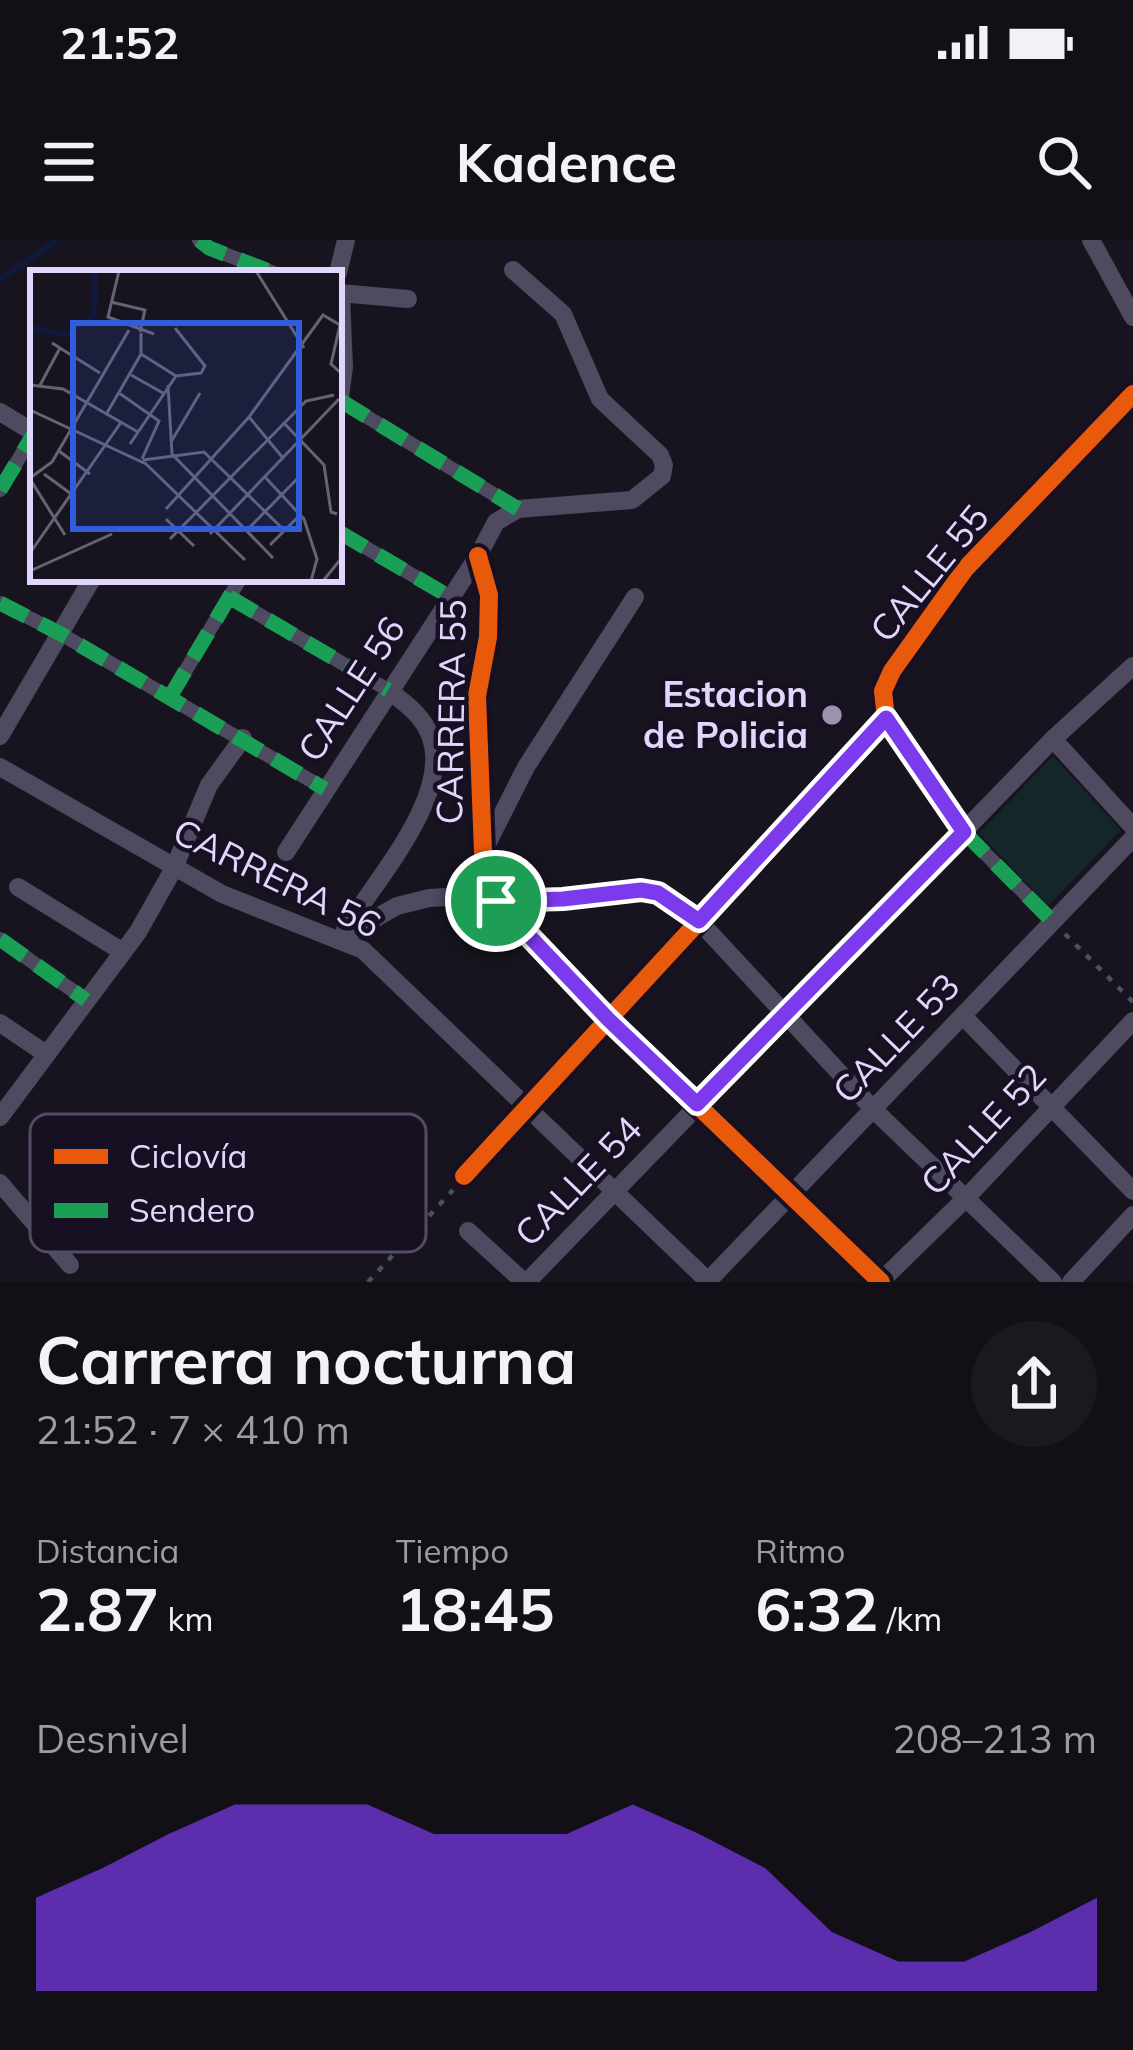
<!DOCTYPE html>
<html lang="es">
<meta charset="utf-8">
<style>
:root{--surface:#120f17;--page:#1b1820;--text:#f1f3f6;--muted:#9c9ca1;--accent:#7c3aed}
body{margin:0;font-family:Mulish,sans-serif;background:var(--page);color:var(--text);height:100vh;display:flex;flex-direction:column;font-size:45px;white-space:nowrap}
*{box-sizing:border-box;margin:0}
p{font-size:39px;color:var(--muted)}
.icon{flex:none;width:66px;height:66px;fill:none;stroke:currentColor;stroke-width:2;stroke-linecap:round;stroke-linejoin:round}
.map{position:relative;height:1042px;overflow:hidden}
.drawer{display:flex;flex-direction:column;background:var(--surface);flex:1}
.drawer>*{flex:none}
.pin{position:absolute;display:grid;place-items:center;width:102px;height:102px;color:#fff;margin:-51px;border:6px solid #fff;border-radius:50%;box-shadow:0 3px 12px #0007}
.round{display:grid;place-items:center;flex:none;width:126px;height:126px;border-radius:63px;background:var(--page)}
.summary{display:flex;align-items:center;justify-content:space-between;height:204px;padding:0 36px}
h1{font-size:66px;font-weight:700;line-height:90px}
.figures{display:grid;grid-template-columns:repeat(3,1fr);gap:18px;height:204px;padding:12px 36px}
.figures div{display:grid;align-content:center}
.figures b{font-size:60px;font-weight:700}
.figures small{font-size:33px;font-weight:400}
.figures p{font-size:33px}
.chart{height:336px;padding:24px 36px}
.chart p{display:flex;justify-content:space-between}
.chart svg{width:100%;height:216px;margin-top:12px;fill:var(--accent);opacity:.7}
.status{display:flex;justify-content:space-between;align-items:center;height:84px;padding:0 60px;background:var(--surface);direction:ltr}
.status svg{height:33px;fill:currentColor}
header{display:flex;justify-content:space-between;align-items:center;height:156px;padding:0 36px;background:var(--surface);font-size:54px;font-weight:700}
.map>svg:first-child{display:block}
</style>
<div class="status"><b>21:52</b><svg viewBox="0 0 49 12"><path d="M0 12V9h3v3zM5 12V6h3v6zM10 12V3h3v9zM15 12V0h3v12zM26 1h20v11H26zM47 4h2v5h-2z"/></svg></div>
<header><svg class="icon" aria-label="menu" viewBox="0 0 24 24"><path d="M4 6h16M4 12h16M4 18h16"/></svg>Kadence<svg class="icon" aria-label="search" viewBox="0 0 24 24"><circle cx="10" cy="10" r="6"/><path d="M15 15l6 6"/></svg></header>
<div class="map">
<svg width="1133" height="1042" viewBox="0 0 1133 1042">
<rect width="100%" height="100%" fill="#18141f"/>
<polygon fill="#15262a" points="1053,516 1121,590 1048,666 979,593"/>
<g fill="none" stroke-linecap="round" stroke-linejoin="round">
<polyline stroke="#10183b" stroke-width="6" points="0,40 57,0"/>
<g stroke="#4a5160" stroke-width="4.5" stroke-dasharray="6 9" stroke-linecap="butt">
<polyline points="1065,694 1133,762"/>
<polyline points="368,1042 453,950"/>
</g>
<g stroke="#4e4a5f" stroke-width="14">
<polyline points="199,0 209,8 274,33"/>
<polyline points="341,161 518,269"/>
<polyline points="0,250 33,195"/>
<polyline points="339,292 450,357"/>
<polyline points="229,357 388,450"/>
<polyline points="0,363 61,394 325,549"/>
<polyline points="170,457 240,339"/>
<polyline points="964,592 1053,682"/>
<polyline points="0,699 86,760"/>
</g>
<g stroke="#4e4a5f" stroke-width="18">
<polyline points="1091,0 1133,77"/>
<polyline points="338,33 346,0"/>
<polyline points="339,53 408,59"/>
<polyline points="339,164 344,127 341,55"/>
<polyline points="0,172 33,192"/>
<polyline points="478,316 489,355 488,397 477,456 483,612 496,661 608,779 881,1042"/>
<polyline points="886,478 964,592"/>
<polyline points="0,496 92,339"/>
<polyline points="1053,499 1133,587"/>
<polyline points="0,527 222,654 363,710 709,1042"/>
<polyline points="484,610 526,527 635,357"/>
<polyline points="286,612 478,316 496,282 518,269 632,260 662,236 664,225 660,215 600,159 563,74 513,30"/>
<polyline points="18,647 123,712"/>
<path d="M345,690C375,640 451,558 431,498C424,476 405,463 388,450"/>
<polyline points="339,699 397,666 429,658 463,656 513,661 622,651 658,653 699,681 874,870 1053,1042"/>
<polyline points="963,776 1133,951"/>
<polyline points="0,783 46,814"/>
<polyline points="0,877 138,692 174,628 209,545 243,498"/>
<polyline points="464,936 886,478 883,451 892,431 965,329 1133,154"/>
<polyline points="0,943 70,1025"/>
<polyline points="468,991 524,1042"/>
<polyline points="527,1042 1053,499 1133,426"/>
<polyline points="707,1042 1133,598"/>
<polyline points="880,1042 966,958 1133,781"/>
<polyline points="1071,1042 1133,975"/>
</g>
<g stroke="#1a9f57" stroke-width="15" stroke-dasharray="30 15" stroke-linecap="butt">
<polyline points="199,0 209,8 274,33"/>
<polyline points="341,161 518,269"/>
<polyline points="0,250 33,195"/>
<polyline points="339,292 450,357"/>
<polyline points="229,357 388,450"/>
<polyline points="0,363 61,394 325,549"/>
<polyline points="170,457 240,339"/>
<polyline points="964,592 1053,682"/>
<polyline points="0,699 86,760"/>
</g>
<defs>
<g id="cycleway">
<polyline points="478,316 489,355 488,397 477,456 483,612 496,661 608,779 881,1042"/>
<polyline points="464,936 886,478 883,451 892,431 965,329 1133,154"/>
</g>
</defs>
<use href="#cycleway" stroke="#171023" stroke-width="26"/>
<use href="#cycleway" stroke="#e8590c" stroke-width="18"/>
</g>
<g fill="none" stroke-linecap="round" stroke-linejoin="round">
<defs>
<polygon id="route" points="886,478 964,592 697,864 608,779 496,661 563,659 641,650 658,653 699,681"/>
</defs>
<use href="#route" stroke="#fff" stroke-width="24"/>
<use href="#route" stroke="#7c3aed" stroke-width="15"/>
</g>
<circle fill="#9b92ae" stroke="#171023" stroke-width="4.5" cx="832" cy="475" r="12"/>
<g text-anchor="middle" stroke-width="9" stroke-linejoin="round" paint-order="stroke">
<g font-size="36" fill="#e1d6fb" stroke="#171023">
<text transform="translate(929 333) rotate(-51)" y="13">CALLE 55</text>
<text transform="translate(351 449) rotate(-57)" y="13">CALLE 56</text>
<text transform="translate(451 472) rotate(-89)" y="13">CARRERA 55</text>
<text transform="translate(277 638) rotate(26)" y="13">CARRERA 56</text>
<text transform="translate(896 798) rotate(-46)" y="13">CALLE 53</text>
<text transform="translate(983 889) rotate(-47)" y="13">CALLE 52</text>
<text transform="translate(578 941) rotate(-46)" y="13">CALLE 54</text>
</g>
<g font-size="36" font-weight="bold" fill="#e1d6fb" stroke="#171023" text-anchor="end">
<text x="808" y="467">Estacion<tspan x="808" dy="41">de Policia</tspan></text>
</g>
</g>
<g transform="translate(30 30)">
<rect width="312" height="312" fill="#18141f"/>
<path fill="none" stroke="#10183b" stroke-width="6" d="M0,58L37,65L64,46L65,1"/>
<path fill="none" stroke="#686277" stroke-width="3" d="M89,1L78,47L124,64M226,1L274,78M81,32L115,40L110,62M22,73L70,103M111,84L146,106L171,103L175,96L145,58M101,105L133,123M0,115L33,119L108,162M138,115L142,184L243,288M9,117L30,78M89,123L129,151L112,189M0,140L116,194L215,290M77,143L111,84V63M219,147L253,188M253,152L294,195L301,242L307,244M141,172L170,123M100,174L146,106M29,181L60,204M113,190L174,182L255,261M14,204L44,226M235,207L274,249L287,289L281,311M0,208L22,192L99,60M0,209L35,265M136,239L219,147L293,45L310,55L301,94L312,104M136,249L164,276M218,259L269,207M180,264L309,129M140,269L276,131L304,125M240,275L271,244M0,283L92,151M0,301L82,264M293,311L310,290L312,212"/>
<path fill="#315cdc" fill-opacity="0.15" stroke="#315cdc" stroke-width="6" d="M43,53H269V259H43Z"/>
<rect width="312" height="312" fill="none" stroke="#e1d6fb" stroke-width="6"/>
</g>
<rect x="30" y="874" width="396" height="138" rx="18" fill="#171023" stroke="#544b64" stroke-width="3"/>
<rect x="54" y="909" width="54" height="15" fill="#e8590c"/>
<rect x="54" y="963" width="54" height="15" fill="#1a9f57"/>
<g font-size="33" fill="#e1d6fb">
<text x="129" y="928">Ciclovía</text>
<text x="129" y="982">Sendero</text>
</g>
</svg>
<div class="pin" style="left:496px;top:661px;background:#1e9e55"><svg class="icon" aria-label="arrive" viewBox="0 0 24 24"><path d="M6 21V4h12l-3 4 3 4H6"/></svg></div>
</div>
<section class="drawer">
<div class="summary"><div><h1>Carrera nocturna</h1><p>21:52 · 7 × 410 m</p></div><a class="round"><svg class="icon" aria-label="share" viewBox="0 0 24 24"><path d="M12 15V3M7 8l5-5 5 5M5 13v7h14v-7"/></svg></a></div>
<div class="figures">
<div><p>Distancia</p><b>2.87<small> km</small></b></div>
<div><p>Tiempo</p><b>18:45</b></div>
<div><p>Ritmo</p><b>6:32<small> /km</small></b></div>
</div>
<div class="chart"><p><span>Desnivel</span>208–213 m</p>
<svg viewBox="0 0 160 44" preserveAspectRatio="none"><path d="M0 44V25L10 19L20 12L30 6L40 6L50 6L60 12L70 12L80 12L90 6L100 12L110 19L120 32L130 38L140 38L150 32L160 25V44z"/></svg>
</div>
</section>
